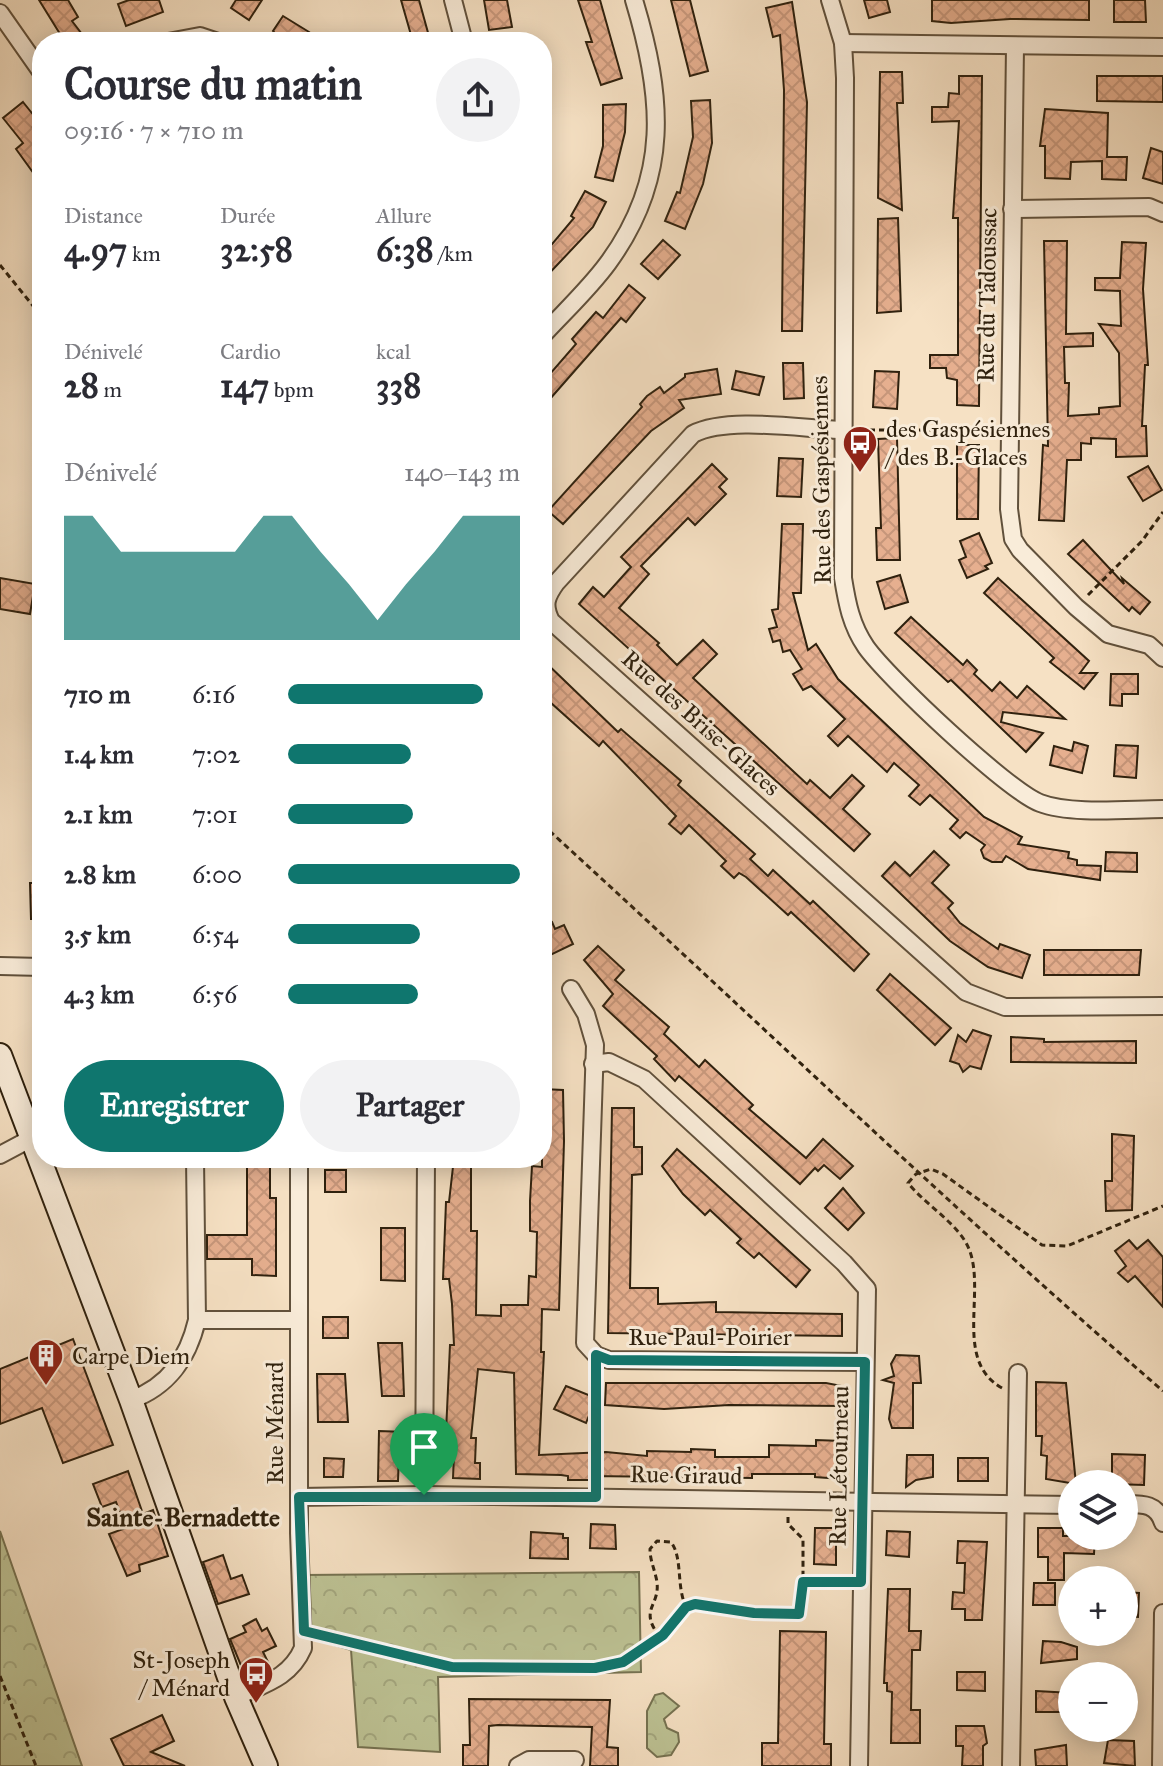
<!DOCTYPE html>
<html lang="fr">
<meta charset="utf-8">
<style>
:root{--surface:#fff;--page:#f2f2f3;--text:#2b2b33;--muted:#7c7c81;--accent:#0f766e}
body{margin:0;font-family:"IM FELL Great Primer",serif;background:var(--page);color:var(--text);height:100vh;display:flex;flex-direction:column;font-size:30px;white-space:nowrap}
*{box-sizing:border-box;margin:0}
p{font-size:26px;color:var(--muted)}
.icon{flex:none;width:44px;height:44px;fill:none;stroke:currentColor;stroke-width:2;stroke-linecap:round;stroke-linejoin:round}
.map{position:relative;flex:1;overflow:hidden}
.side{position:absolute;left:32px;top:32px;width:520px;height:1136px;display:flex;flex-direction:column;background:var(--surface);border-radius:32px;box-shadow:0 4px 20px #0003}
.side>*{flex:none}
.fabs{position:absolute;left:1058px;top:1470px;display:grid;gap:16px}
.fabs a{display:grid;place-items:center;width:80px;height:80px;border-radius:50%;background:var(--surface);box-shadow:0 4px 20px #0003;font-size:40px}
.pin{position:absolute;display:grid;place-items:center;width:68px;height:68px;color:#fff;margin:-82px -34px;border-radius:50% 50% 50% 0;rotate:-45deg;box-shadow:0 0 8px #0007}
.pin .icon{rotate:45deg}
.round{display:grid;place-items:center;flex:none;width:84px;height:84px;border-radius:42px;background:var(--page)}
.headline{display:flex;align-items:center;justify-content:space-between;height:136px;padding:0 32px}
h1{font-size:44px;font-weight:700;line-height:60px}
.metrics{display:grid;grid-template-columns:repeat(3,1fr);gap:12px;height:136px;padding:8px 32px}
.metrics div{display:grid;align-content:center}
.metrics b{font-size:34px;font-weight:700}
.metrics small{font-size:22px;font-weight:400}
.metrics p{font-size:22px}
.chart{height:224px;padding:16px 32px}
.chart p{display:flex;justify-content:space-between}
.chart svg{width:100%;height:144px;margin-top:8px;fill:var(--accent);opacity:.7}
.action{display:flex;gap:16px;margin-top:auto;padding:16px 32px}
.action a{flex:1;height:92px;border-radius:48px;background:var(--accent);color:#fff;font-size:32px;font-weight:700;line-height:92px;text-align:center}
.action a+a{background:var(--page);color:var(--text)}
ul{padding:0 32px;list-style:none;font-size:26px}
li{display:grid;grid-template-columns:128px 96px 1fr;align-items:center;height:60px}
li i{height:20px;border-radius:10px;background:var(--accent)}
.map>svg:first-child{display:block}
</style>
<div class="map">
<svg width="1163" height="1766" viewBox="0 0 1163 1766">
<defs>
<pattern id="forest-crowns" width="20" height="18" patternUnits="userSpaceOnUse" patternTransform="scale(2)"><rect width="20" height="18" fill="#bdc294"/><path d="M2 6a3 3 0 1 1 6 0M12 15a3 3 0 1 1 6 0" fill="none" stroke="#a3a67e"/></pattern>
<pattern id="building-cross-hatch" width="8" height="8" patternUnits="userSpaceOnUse" patternTransform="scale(2)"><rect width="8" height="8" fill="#e6af8f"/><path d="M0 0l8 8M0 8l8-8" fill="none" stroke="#c6967a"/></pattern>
</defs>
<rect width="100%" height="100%" fill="#f6e1c4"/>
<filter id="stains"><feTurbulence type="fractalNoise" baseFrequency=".0025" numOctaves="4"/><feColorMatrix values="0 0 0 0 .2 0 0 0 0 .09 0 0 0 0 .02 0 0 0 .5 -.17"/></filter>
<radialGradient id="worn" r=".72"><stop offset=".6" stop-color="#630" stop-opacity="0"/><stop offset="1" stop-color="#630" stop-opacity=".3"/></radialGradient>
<g fill="url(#forest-crowns)" stroke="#767251" stroke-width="2">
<polygon points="0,1531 82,1766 0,1766"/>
<polygon points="639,1572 641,1672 438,1677 440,1752 358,1747 351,1650 304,1636 304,1575"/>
<polygon points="663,1693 679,1706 664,1719 667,1728 678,1733 679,1742 671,1755 657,1757 647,1748 647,1711 655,1695"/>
</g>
<g fill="url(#building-cross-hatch)" stroke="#2f210e" stroke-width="2">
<polygon points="39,0 68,0 78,17 72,21 88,42 65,42"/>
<polygon points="129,0 159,0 163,12 126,26 118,4"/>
<polygon points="236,0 262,0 249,20 231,8"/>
<polygon points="401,0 419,0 430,40 413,42"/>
<polygon points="484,0 507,0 512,27 489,30"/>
<polygon points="578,0 600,0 622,78 601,85 586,42 592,42"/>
<polygon points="671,0 690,0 708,71 690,76"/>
<polygon points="864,0 887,0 890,12 869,18"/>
<polygon points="932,0 1089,0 1089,20 1010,19 951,23 932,21"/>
<polygon points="1114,0 1145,0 1146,22 1114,22"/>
<polygon points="792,2 807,102 802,331 782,331 784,90 780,35 773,37 766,8"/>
<polygon points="283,16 309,32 303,42 282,42 273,31"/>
<polygon points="880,72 902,72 903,103 897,103 902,210 878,198"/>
<polygon points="959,76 982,76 979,406 957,405 957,380 947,378 946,368 930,368 930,355 958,355 958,218 953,218 959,121 932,122 932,107 948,107 949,93 959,94"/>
<polygon points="1097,76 1163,76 1163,102 1097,101"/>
<polygon points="710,100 712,143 703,184 685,229 665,221 677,192 680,193 693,137 691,101"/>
<polygon points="23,102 39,122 33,127 42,136 42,185 16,149 23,143 3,118"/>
<polygon points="626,104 625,132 613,181 595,177 603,146 603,105"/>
<polygon points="1045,109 1108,113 1107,157 1127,157 1126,180 1102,179 1102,161 1071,162 1070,179 1045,178 1045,146 1040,146"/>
<polygon points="1151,148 1163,152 1163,184 1143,178"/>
<polygon points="585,191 606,202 593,227 542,281 542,256 574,218 571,216"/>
<polygon points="898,218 901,311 877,313 878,219"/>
<polygon points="663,240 680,255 658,279 641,264"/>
<polygon points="1044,241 1067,241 1066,334 1093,333 1093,346 1064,347 1065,383 1069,383 1068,416 1099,414 1099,408 1120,406 1119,353 1099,324 1121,326 1120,291 1095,290 1095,278 1120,278 1122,242 1146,243 1143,289 1148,365 1145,365 1142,426 1146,426 1147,456 1116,457 1116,439 1091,438 1091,444 1081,443 1081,460 1067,460 1064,521 1039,520 1043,445 1048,446"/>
<polygon points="629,285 645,298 626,322 621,318 542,408 542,383 576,344 572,339 596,312 603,318"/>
<polygon points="783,363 803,363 804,398 784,399"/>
<polygon points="717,369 721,394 679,400 684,408 651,431 563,524 548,511 642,407 640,404 647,396 660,387 664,393 685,377 685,374"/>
<polygon points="736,371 764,377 759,395 732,389"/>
<polygon points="875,371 899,372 897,409 873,407"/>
<polygon points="897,438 900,560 877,560 876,528 881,528 878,439"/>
<polygon points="957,445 979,445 978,519 957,519"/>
<polygon points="779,458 803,459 801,497 777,496"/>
<polygon points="712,464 727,479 719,487 726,494 695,525 688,518 641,566 649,574 619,608 659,643 657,645 677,665 703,640 717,654 693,678 807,784 810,780 830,798 852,775 864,786 843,809 870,834 854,851 579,604 593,587 604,597 631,567 621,557"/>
<polygon points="1148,466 1162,490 1143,501 1128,477"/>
<polygon points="782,524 803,524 801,593 793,593 808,650 816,644 838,679 984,817 1022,837 1018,844 1069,852 1068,858 1077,860 1077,865 1101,866 1100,880 1028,869 1006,856 1002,862 992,862 984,858 981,850 985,845 966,832 960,838 950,829 958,820 930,795 920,805 909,796 919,785 894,763 887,772 848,736 838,746 828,736 845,719 811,686 803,690 793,674 802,669 790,650 783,652 780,640 773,642 769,629 777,627 772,610 778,609"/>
<polygon points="979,533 992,563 985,566 988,569 967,578 959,560 966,557 960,541"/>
<polygon points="1083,540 1124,584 1122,578 1150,602 1140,614 1132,607 1129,611 1068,554"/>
<polygon points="900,575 908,602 885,609 877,582"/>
<polygon points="0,578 35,584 30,614 0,609"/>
<polygon points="998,578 1089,661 1080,673 1097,673 1084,689 1050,662 1054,658 984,593"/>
<polygon points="911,617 963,665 967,660 977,670 974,674 992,691 1000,682 1017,698 1027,686 1065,719 1003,712 1001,722 1043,733 1026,752 951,680 948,682 895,633"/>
<polygon points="542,659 618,732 621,729 681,781 678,785 755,854 750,859 768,876 773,870 810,904 813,901 869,954 854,971 791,912 788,915 746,877 739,873 734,878 721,866 726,861 689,825 681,834 669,824 676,816 603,741 599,746 551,703 542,712"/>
<polygon points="1111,674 1138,674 1138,694 1122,694 1122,706 1110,705"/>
<polygon points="1074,742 1088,746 1082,773 1050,765 1054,746 1072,751"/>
<polygon points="1116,745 1138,746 1136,778 1114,776"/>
<polygon points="934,851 949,865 932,883 953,903 948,908 960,923 998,949 1000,944 1030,955 1022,978 988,967 950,941 882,876 895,862 910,876"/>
<polygon points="1106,852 1137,853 1137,872 1105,871"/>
<polygon points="30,883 42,883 42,919 31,919"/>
<polygon points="552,922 555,929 564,925 573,944 542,959 542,927"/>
<polygon points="598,946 624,970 615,980 669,1027 664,1034 699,1067 705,1060 753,1105 749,1109 806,1158 823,1139 853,1166 840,1179 824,1165 818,1171 815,1168 800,1184 679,1076 675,1081 654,1059 657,1056 603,1006 613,994 584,960"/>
<polygon points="1044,950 1141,950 1139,975 1044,975"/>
<polygon points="890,974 951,1028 935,1045 877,990"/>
<polygon points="973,1030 991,1036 981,1069 970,1066 963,1072 959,1064 950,1061 958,1035 966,1042"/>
<polygon points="1011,1037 1044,1039 1044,1042 1136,1041 1136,1063 1011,1062"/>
<polygon points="542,1089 563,1090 564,1141 559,1310 542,1309 541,1352 544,1352 539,1455 606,1452 647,1456 647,1451 691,1452 691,1449 715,1450 715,1457 769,1457 769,1445 816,1446 816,1440 842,1441 841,1479 815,1477 815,1474 752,1474 752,1478 590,1476 590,1480 568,1480 568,1476 561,1475 516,1474 514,1373 478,1369 471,1438 476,1438 475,1463 480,1463 480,1479 453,1478 454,1454 445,1454 450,1345 454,1345 452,1304 449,1279 443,1279 446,1202 449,1202 454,1158 471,1158 471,1231 477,1231 476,1315 501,1316 501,1305 528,1305 529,1276 536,1277 537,1232 530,1231 530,1201 532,1166 542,1167"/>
<polygon points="612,1108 634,1108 634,1147 642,1147 642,1174 632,1175 630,1288 658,1288 658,1304 716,1302 716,1312 842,1314 842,1336 608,1333"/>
<polygon points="1112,1134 1134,1136 1132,1210 1106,1211 1105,1181 1112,1181"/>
<polygon points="677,1149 810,1270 796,1287 759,1253 754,1258 737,1243 741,1239 710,1210 705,1215 683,1194 662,1166"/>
<polygon points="247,1158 270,1158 270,1198 276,1198 276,1276 252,1275 252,1259 207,1259 207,1235 247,1235"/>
<rect x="325" y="1170" width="21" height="22"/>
<polygon points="843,1188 864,1213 848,1230 825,1208"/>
<polygon points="381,1228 405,1228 405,1281 381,1280"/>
<polygon points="1129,1240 1137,1249 1148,1240 1163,1257 1163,1307 1135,1276 1128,1282 1118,1273 1126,1266 1115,1251"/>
<rect x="323" y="1317" width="25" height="21"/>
<polygon points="73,1339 113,1445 63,1463 42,1408 0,1424 0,1369"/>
<polygon points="378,1343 402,1343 404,1396 382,1396"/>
<polygon points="896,1355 919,1356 921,1383 913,1383 913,1428 892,1428 889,1419 894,1383 883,1380 894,1376 891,1364"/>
<polygon points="317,1374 345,1374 348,1422 318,1422"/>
<polygon points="1036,1382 1066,1383 1076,1484 1046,1479 1047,1456 1041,1455 1042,1436 1036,1436"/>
<polygon points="606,1383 826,1383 842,1386 842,1406 729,1405 664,1409 605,1405"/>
<polygon points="566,1386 596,1398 586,1423 554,1409"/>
<polygon points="379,1431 405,1432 404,1454 399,1454 398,1481 378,1481"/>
<polygon points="1112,1454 1145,1455 1144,1485 1112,1484"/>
<polygon points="907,1455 933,1455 933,1477 916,1480 906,1487"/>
<polygon points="324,1458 344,1459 343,1477 324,1477"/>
<rect x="958" y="1458" width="30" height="23"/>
<polygon points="128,1471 143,1514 153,1510 168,1556 139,1565 140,1571 127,1576 109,1534 126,1528 116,1502 102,1507 93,1484"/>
<polygon points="591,1524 615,1525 616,1549 590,1548"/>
<polygon points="815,1528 836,1528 836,1565 814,1564"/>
<polygon points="1038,1528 1063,1528 1063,1536 1095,1536 1094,1554 1064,1553 1064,1580 1048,1580 1048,1557 1038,1557"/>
<polygon points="887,1531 910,1532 909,1557 886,1555"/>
<polygon points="531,1532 563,1534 563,1538 568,1538 568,1559 530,1558"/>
<polygon points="958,1541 987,1542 982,1620 965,1620 965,1609 952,1609 953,1592 964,1593 965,1563 957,1563"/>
<polygon points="223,1555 231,1579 242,1575 249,1594 218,1604 203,1562"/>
<polygon points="1034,1583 1055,1583 1055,1605 1033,1605"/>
<polygon points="888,1589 910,1589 909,1631 921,1631 920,1650 912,1650 911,1710 920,1710 920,1743 891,1743 892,1692 887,1691 887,1683 884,1683"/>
<polygon points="1124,1592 1139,1593 1138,1617 1124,1616"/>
<polygon points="256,1619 262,1631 267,1628 276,1646 263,1652 271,1668 247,1680 230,1639 246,1632 243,1626"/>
<polygon points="780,1631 826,1632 824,1744 831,1744 831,1766 762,1766 762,1743 778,1743"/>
<polygon points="1043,1641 1061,1642 1077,1647 1077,1659 1041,1663"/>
<polygon points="957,1672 985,1672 985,1691 957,1690"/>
<polygon points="1036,1691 1072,1693 1072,1712 1036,1712"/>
<polygon points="469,1699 610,1700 607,1747 618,1748 618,1766 590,1766 592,1727 498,1725 489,1726 488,1766 463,1766 463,1745 470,1745"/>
<polygon points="162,1715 174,1741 151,1752 185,1766 124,1766 111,1739"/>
<polygon points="956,1726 984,1726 987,1743 983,1746 983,1766 962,1766 963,1746 956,1746"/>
<polygon points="1108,1740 1134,1741 1135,1766 1104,1763"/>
<polygon points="1066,1745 1067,1766 1036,1766 1035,1750"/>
</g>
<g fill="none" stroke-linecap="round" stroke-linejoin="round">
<defs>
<g id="street">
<polyline points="453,0 464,42"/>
<path d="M830,0L843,43L845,78L843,578C847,603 851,625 866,647C888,678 1007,790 1040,803C1071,815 1129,809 1163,809"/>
<polyline points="0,13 42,73"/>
<polyline points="168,42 200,36 218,42"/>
<polyline points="843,43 1163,47"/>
<polyline points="1015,47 1009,509 1013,539 1020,550 1076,607 1108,634 1149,645 1163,658"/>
<polyline points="1012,209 1149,207 1163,213"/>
<path d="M542,336C564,312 589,289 608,263C671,177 663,96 634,0"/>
<path d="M843,430C803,429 728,416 693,434L556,583C546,597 543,605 551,621L966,992L1005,1007L1163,1006"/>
<polyline points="0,966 42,967"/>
<polyline points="571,989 586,1014 595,1045 585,1343 596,1355 609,1360 865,1362"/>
<polyline points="593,1064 609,1062 644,1079 844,1263 867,1289 859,1766"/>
<polyline points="0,1155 32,1138"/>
<polyline points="197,1320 299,1320"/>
<path d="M131,1400C169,1386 188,1358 197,1320L195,1158"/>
<polyline points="424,1495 426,1158"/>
<polyline points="299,1497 424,1495 1072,1505"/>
<path d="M1124,1504C1142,1504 1157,1503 1163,1523"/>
<path d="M236,1697C264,1684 290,1678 303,1648L299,1533V1158"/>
<polyline points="518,1766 529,1760 575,1760"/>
<polyline points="1011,1766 1018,1373"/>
<polyline points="1161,1766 1163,1613"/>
</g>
<polyline id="secondary" points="0,1055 131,1400 236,1697 266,1766"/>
</defs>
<use href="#street" stroke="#61513c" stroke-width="20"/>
<use href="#secondary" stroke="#2f210e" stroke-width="26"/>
<g stroke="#2f210e" stroke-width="3" stroke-dasharray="6 4" stroke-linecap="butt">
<polyline points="0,265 42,317"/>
<polyline points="859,430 995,430"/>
<polyline points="1088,595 1142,541 1163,512"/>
<path d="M542,824C749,1013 951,1208 1163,1391"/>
<polyline points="596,1373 596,1481"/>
<path d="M1002,1388C950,1359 991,1283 965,1241C951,1219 924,1203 908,1183L916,1174L931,1169L943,1174L1042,1245L1067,1246L1163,1206"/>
<polyline points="788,1517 788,1524 803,1539 803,1582 848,1582"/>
<polyline points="319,1633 452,1667 595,1668 623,1662 663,1635 686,1607 695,1604 754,1613 799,1614 803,1582"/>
<path d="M660,1637C638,1609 660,1607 657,1582C655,1570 650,1561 650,1549L657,1541L671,1542C683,1558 676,1586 686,1607"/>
<polyline points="0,1676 36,1766"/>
</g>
<use href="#street" stroke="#f9ecd9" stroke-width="16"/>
<use href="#secondary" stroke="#f9ecd9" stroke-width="22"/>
</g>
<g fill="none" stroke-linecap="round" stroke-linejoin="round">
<defs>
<polygon id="route" points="596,1355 609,1360 865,1362 861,1582 803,1582 799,1614 754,1613 695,1604 686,1607 663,1635 623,1662 595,1668 452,1667 304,1631 299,1497 596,1497"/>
</defs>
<use href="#route" stroke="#fff" stroke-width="16"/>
<use href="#route" stroke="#0f766e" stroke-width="10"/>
</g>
<defs>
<symbol id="bus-pin" viewBox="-11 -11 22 30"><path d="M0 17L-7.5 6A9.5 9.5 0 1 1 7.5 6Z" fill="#8f2418" stroke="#f9ecd9"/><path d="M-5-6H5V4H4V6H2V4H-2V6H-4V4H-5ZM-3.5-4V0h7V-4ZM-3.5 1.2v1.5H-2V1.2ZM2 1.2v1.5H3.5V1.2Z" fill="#fff"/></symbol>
<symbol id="building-pin" viewBox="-11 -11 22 30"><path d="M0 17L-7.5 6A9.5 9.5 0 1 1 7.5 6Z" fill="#8f2418" stroke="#f9ecd9"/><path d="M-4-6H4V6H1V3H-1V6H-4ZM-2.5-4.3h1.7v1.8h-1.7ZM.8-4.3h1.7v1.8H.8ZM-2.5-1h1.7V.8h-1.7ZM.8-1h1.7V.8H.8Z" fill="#fff"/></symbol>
</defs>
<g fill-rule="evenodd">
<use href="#bus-pin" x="840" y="423" width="40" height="54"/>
<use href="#building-pin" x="26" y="1336" width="40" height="54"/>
<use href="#bus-pin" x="236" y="1654" width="40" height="54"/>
</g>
<g text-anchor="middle" stroke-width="6" stroke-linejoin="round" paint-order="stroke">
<g font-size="24" fill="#2f210e" stroke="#f9ecd9">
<text transform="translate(987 295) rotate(-89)" y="8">Rue du Tadoussac</text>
<text transform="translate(821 480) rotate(-91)" y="8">Rue des Gaspésiennes</text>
<text transform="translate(701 723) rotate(42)" y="8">Rue des Brise-Glaces</text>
<text x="710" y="1345">Rue Paul-Poirier</text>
<text transform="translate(275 1423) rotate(-90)" y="8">Rue Ménard</text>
<text transform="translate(839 1466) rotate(-89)" y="8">Rue Létourneau</text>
<text transform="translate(686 1475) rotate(1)" y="8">Rue Giraud</text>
</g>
<g font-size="24" fill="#2f210e" stroke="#f9ecd9" text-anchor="start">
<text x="886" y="437">des Gaspésiennes<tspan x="886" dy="28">/ des B.-Glaces</tspan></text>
<text x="72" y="1364">Carpe Diem</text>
<text x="230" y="1668" text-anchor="end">St-Joseph<tspan x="230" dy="28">/ Ménard</tspan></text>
</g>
<g font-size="26" font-weight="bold" fill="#2f210e" stroke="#f9ecd9">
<text x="183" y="1526">Sainte-Bernadette</text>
</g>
</g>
<rect width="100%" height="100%" filter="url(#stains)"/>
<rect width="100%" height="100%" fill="url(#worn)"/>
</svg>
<div class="fabs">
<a><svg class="icon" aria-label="layers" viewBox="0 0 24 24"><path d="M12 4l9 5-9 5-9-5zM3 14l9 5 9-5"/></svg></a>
<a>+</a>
<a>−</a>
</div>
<div class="pin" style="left:424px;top:1495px;background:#1e9e55"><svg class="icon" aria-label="arrive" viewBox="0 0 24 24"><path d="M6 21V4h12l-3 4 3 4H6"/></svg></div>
<section class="side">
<div class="headline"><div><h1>Course du matin</h1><p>09:16 · 7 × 710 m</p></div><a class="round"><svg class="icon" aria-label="share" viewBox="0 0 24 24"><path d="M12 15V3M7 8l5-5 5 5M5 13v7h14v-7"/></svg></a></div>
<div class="metrics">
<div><p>Distance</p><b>4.97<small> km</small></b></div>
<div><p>Durée</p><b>32:58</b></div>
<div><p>Allure</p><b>6:38<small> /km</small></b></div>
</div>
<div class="metrics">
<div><p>Dénivelé</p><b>28<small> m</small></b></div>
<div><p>Cardio</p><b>147<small> bpm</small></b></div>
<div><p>kcal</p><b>338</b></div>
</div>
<div class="chart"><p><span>Dénivelé</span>140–143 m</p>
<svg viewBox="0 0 160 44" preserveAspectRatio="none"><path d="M0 44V6L10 6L20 17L30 17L40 17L50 17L60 17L70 6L80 6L90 17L100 27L110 38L120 27L130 17L140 6L150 6L160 6V44z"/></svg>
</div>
<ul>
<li><b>710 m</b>6:16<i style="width:84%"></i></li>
<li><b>1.4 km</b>7:02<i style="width:53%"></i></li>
<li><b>2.1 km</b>7:01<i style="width:54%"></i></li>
<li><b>2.8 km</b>6:00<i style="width:100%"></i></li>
<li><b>3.5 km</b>6:54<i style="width:57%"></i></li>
<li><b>4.3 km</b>6:56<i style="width:56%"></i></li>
</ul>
<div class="action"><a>Enregistrer</a><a>Partager</a></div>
</section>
</div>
